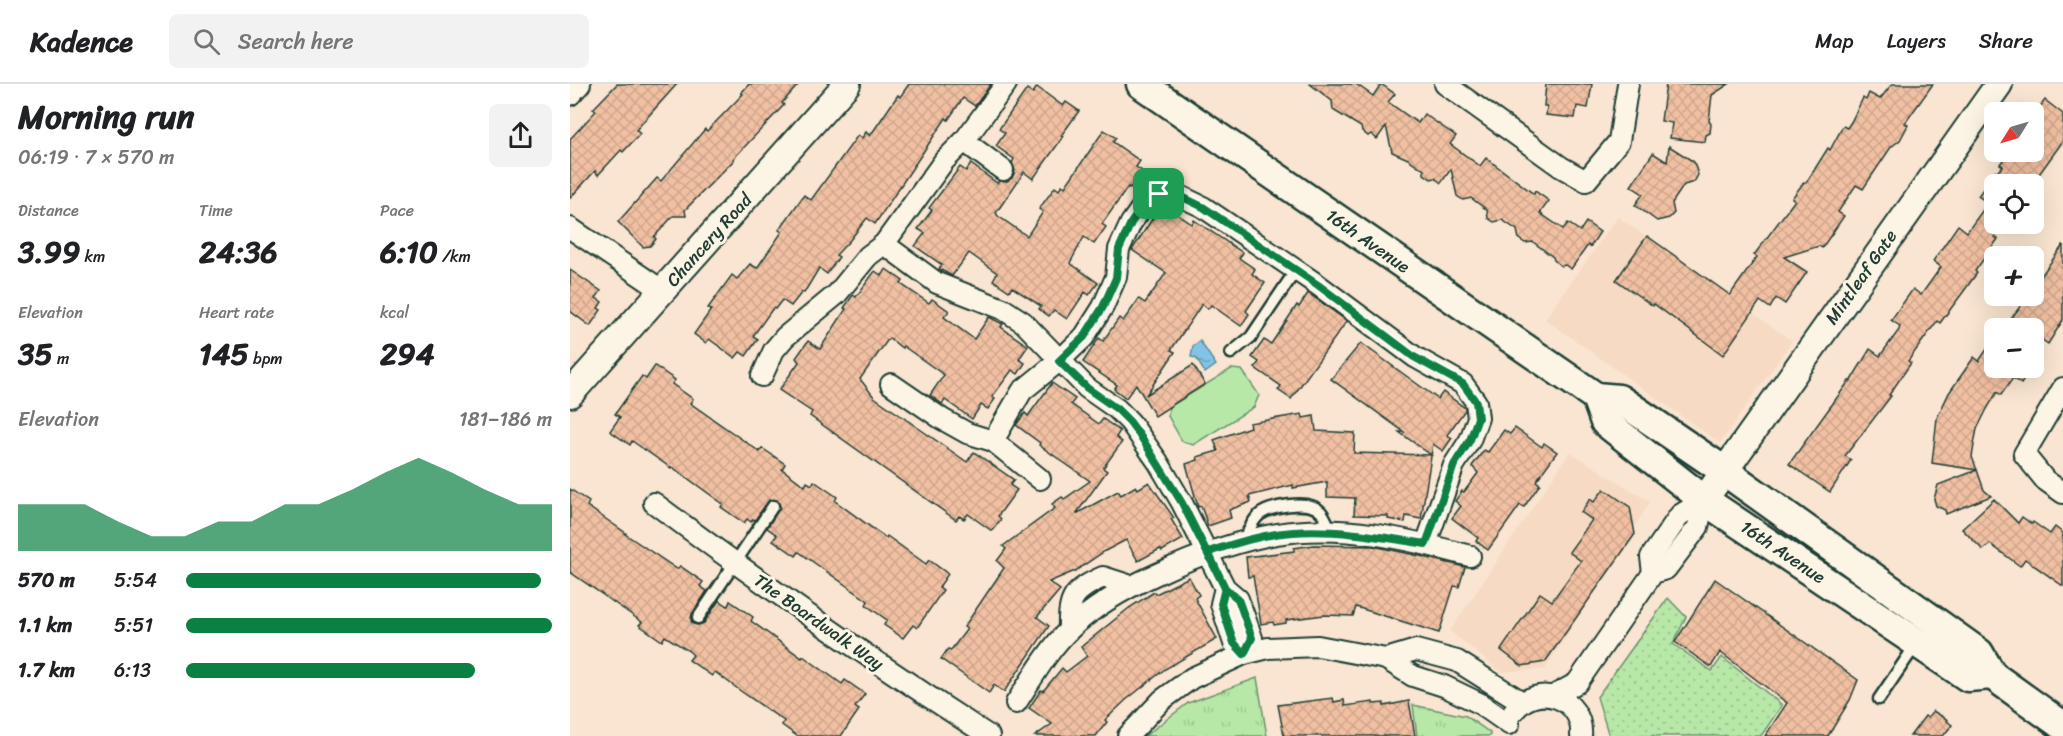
<!DOCTYPE html>
<meta charset="utf-8">
<style>
:root{--surface:#fff;--page:#f2f2f2;--text:#202124;--muted:#757577;--line:#e0e0e0;--accent:#0b8043}
body{margin:0;font-family:Sriracha,sans-serif;background:var(--page);color:var(--text);height:100vh;display:flex;flex-direction:column;font-size:22px;white-space:nowrap}
*{box-sizing:border-box;margin:0}
p{font-size:20px;color:var(--muted)}
.icon{flex:none;width:33px;height:33px;fill:none;stroke:currentColor;stroke-width:2;stroke-linecap:round;stroke-linejoin:round}
.map{position:relative;flex:1;overflow:hidden}
.side{display:flex;flex-direction:column;background:var(--surface);width:570px}
.side>*{flex:none}
.needle{width:39px;rotate:233deg}
.controls{position:absolute;left:1414px;top:18px;display:grid;gap:12px}
.controls a{display:grid;place-items:center;width:60px;height:60px;border-radius:9px;background:var(--surface);box-shadow:0 6px 24px #0002;font-size:30px}
.pin{position:absolute;display:grid;place-items:center;width:51px;height:51px;color:#fff;margin:-26px;border-radius:12px;box-shadow:0 3px 9px #0006}
.round{display:grid;place-items:center;flex:none;width:63px;height:63px;border-radius:9px;background:var(--page)}
.summary{display:flex;align-items:center;justify-content:space-between;height:102px;padding:0 18px}
h1{font-size:33px;font-weight:700;line-height:45px}
.metrics{display:grid;grid-template-columns:repeat(3,1fr);gap:9px;height:102px;padding:6px 18px}
.metrics div{display:grid;align-content:center}
.metrics b{font-size:30px;font-weight:700}
.metrics small{font-size:16px;font-weight:400}
.metrics p{font-size:16px}
.chart{height:168px;padding:12px 18px}
.chart p{display:flex;justify-content:space-between}
.chart svg{width:100%;height:108px;margin-top:6px;fill:var(--accent);opacity:.7}
ul{padding:0 18px;list-style:none;font-size:20px}
li{display:grid;grid-template-columns:96px 72px 1fr;align-items:center;height:45px}
li i{height:15px;border-radius:8px;background:var(--accent)}
header{display:flex;align-items:center;gap:36px;box-sizing:border-box;height:84px;padding:0 30px;background:var(--surface);border-bottom:2px solid var(--line)}
header strong{font-size:28px}
nav{display:flex;gap:33px;margin-inline-start:auto;font-size:21px}
.search{width:420px;height:54px;background:var(--page);display:flex;align-items:center;gap:15px;box-sizing:border-box;padding:0 21px;border-radius:9px;color:var(--muted);font-size:22px}
main{display:flex;flex:1;min-height:0}
.map>svg:first-child{display:block}
</style>
<header>
<strong>Kadence</strong>
<div class="search"><svg class="icon" aria-label="search" viewBox="0 0 24 24"><circle cx="10" cy="10" r="6"/><path d="M15 15l6 6"/></svg>Search here</div>
<nav><a>Map</a><a>Layers</a><a>Share</a></nav>
</header>
<main>
<section class="side">
<div class="summary"><div><h1>Morning run</h1><p>06:19 · 7 × 570 m</p></div><a class="round"><svg class="icon" aria-label="share" viewBox="0 0 24 24"><path d="M12 15V3M7 8l5-5 5 5M5 13v7h14v-7"/></svg></a></div>
<div class="metrics">
<div><p>Distance</p><b>3.99<small> km</small></b></div>
<div><p>Time</p><b>24:36</b></div>
<div><p>Pace</p><b>6:10<small> /km</small></b></div>
</div>
<div class="metrics">
<div><p>Elevation</p><b>35<small> m</small></b></div>
<div><p>Heart rate</p><b>145<small> bpm</small></b></div>
<div><p>kcal</p><b>294</b></div>
</div>
<div class="chart"><p><span>Elevation</span>181–186 m</p>
<svg viewBox="0 0 160 44" preserveAspectRatio="none"><path d="M0 44V25L10 25L20 25L30 32L40 38L50 38L60 32L70 32L80 25L90 25L100 19L110 12L120 6L130 12L140 19L150 25L160 25V44z"/></svg>
</div>
<ul>
<li><b>570 m</b>5:54<i style="width:97%"></i></li>
<li><b>1.1 km</b>5:51<i style="width:100%"></i></li>
<li><b>1.7 km</b>6:13<i style="width:79%"></i></li>
</ul>
</section>
<div class="map">
<svg width="1493" height="652" viewBox="0 0 1493 652">
<defs>
<pattern id="grass-dots" width="8" height="8" patternUnits="userSpaceOnUse" patternTransform="scale(1.5)"><rect width="8" height="8" fill="#b7e8a8"/><path d="M2 2h.1M6 6h.1" fill="none" stroke="#9dc891" stroke-width="1.8" stroke-linecap="round"/></pattern>
<pattern id="park-tufts" width="24" height="20" patternUnits="userSpaceOnUse" patternTransform="scale(1.5)"><rect width="24" height="20" fill="#b7e8a8"/><path d="M3 7l-1-3M5 7V3M7 7l1-3M15 17l-1-3M17 17v-4M19 17l1-3" fill="none" stroke="#9dc891"/></pattern>
<pattern id="water-ripples" width="26" height="14" patternUnits="userSpaceOnUse" patternTransform="scale(1.5)"><rect width="26" height="14" fill="#83c4e4"/><path d="M2 4q2-2 4 0t4 0M15 11q2-2 4 0t4 0" fill="none" stroke="#6ba0ba"/></pattern>
<pattern id="building-cross-hatch" width="8" height="8" patternUnits="userSpaceOnUse" patternTransform="scale(1.5)"><rect width="8" height="8" fill="#f1c0a2"/><path d="M0 0l8 8M0 8l8-8" fill="none" stroke="#cea68c"/></pattern>
</defs>
<rect width="100%" height="100%" fill="#f9e5d1"/>
<filter id="ink" filterUnits="userSpaceOnUse"><feTurbulence type="fractalNoise" baseFrequency=".0167" numOctaves="2"/><feDisplacementMap in="SourceGraphic" scale="12" xChannelSelector="R" yChannelSelector="G"/><feConvolveMatrix kernelMatrix="1 2 1 2 8 2 1 2 1" color-interpolation-filters="sRGB"/></filter>
<g filter="url(#ink)">
<g fill="#f7dac3">
<polygon points="1048,133 1222,257 1150,359 975,235"/>
<polygon points="1000,368 1080,418 975,585 931,588 880,547"/>
</g>
<polygon fill="url(#grass-dots)" stroke="#6b926e" stroke-width="1.5" points="1098,514 1116,533 1103,560 1142,587 1152,573 1212,621 1191,652 1039,652 1027,613"/>
<g fill="url(#park-tufts)" stroke="#6b926e" stroke-width="1.5">
<polygon points="687,594 697,652 575,652 618,619"/>
<polygon points="843,621 896,632 920,649 920,652 847,652"/>
</g>
<polygon fill="#b7e8a8" stroke="#6b926e" stroke-width="1.5" points="661,285 672,286 689,311 684,323 623,361 612,357 598,332 599,323"/>
<polygon fill="url(#water-ripples)" stroke="#5b8e9e" stroke-width="1.5" points="630,257 646,281 635,289 626,274 621,273 623,262"/>
<g fill="url(#building-cross-hatch)" stroke="#1f3d34" stroke-width="1.5">
<polygon points="47,0 107,0 66,46 70,50 53,68 51,66 28,91 25,87 0,114 0,55 26,27 23,25"/>
<polygon points="179,0 229,0 212,19 214,21 163,75 164,76 115,126 116,132 103,132 84,153 86,155 80,162 73,163 48,138 87,94 91,97 135,45 137,47 173,10 171,9"/>
<polygon points="339,0 421,0 405,22 393,14 378,36 376,34 305,140 297,134 280,156 266,171 269,173 257,190 249,184 234,209 232,208 221,222 212,216 205,225 203,224 183,252 188,255 176,272 170,268 165,274 139,255 136,259 124,250 141,226 138,224 162,191 167,195 180,180 187,184 212,148 209,146 234,111 241,116 288,51 292,54 296,48 300,52 328,11 330,13"/>
<polygon points="740,0 786,0 803,12 811,0 825,10 818,18 848,39 854,30 873,43 886,52 880,60 910,82 916,74 964,110 965,107 979,117 970,129 993,145 998,139 1010,147 1016,138 1030,148 1020,163 1018,161 1001,185 995,181 991,182 984,176 983,173 963,158 955,159 949,155 947,146 932,136 924,138 918,134 917,126 901,114 893,116 887,112 881,85 871,99 865,94 861,95 854,90 854,86 838,75 822,68 816,42 807,55 801,50 798,52 792,47 791,43 763,26 762,17"/>
<polygon points="976,0 1022,0 1018,24 1007,22 1005,34 976,31 977,22 974,22"/>
<polygon points="1096,0 1159,0 1142,11 1139,37 1141,40 1140,49 1136,51 1135,58 1100,54 1102,39 1091,37"/>
<polygon points="1322,0 1363,0 1335,39 1338,41 1330,56 1321,63 1293,105 1286,101 1268,128 1274,132 1252,164 1249,162 1214,173 1237,188 1215,220 1206,214 1200,224 1190,217 1153,271 1084,220 1083,222 1046,196 1077,152 1160,211 1187,173 1184,171 1225,116 1222,114 1234,98 1236,99 1258,64 1260,66 1273,42 1277,44 1281,38 1293,14 1296,16 1299,9 1310,15"/>
<polygon points="467,3 493,22 496,18 509,27 491,52 493,53 463,95 454,88 426,129 428,132 457,152 473,128 469,125 485,103 489,106 492,101 495,103 534,46 546,54 543,58 570,77 566,83 572,87 560,104 558,103 532,140 536,143 524,160 514,153 500,179 528,199 519,211 515,208 497,235 484,226 479,232 469,225 471,222 442,203 439,207 423,196 427,189 399,169 382,192 369,185 372,181 345,162 355,149 348,145 362,126 359,124 390,83 396,87 401,80 427,99 429,97 437,97 442,94 445,87 442,79 444,75 426,62 435,49 429,45 457,5 463,9"/>
<polygon points="1475,16 1493,30 1493,57 1462,100 1425,100 1425,140 1435,140 1425,153 1428,155 1405,187 1407,189 1391,211 1370,239 1367,237 1338,277 1341,279 1319,311 1321,312 1275,372 1281,376 1260,408 1219,380 1279,297 1280,298 1300,265 1310,272 1329,246 1330,242 1321,236 1343,205 1351,211 1371,183 1363,177 1388,141 1397,148 1418,119 1408,112 1425,88 1425,90 1433,82 1430,80 1439,68 1449,74 1453,68 1464,68 1464,31"/>
<polygon points="1099,62 1124,78 1128,91 1124,98 1114,101 1102,119 1104,129 1099,134 1087,137 1065,121 1073,110 1061,102 1083,69 1097,78"/>
<polygon points="598,124 622,140 624,136 673,169 669,174 685,185 682,190 695,199 676,227 679,230 671,242 641,221 638,225 632,220 601,266 605,268 576,311 623,281 635,300 585,332 566,300 556,314 544,305 547,301 513,278 529,254 533,257 549,234 553,237 569,215 575,219 596,189 562,166 588,126 595,129"/>
<polygon points="1493,161 1493,236 1478,260 1464,250 1464,244 1434,244 1458,212 1464,212 1464,202"/>
<polygon points="316,185 333,197 331,200 359,219 362,215 379,227 374,233 404,255 419,233 433,240 431,243 458,262 449,275 455,279 448,290 442,286 422,313 425,315 418,325 411,321 402,335 375,316 372,320 360,311 374,291 333,262 332,264 319,254 290,295 304,313 397,378 404,368 444,396 440,401 447,406 428,432 431,435 422,447 398,430 394,435 389,432 386,436 240,332 242,328 209,306 229,278 226,274 238,257 250,265 276,225 274,224 283,211 286,213 305,187 312,192"/>
<polygon points="0,186 31,207 26,214 32,218 28,224 31,226 20,242 0,227"/>
<polygon points="738,209 777,237 721,315 708,306 711,302 685,284 689,278 682,273 694,256 701,260 727,221 729,223"/>
<polygon points="1425,254 1425,284 1462,284 1451,300 1443,294 1431,311 1427,308 1417,325 1407,345 1405,355 1402,373 1407,386 1362,379 1367,334 1379,309 1404,273 1409,277"/>
<polygon points="791,259 868,315 873,308 895,324 895,326 877,351 882,354 873,367 863,360 851,435 836,432 835,438 818,435 818,432 784,431 785,414 757,413 757,398 723,404 723,401 679,412 681,418 659,426 661,434 638,442 631,422 628,423 616,380 628,376 627,373 648,367 644,356 680,343 679,339 732,330 733,334 744,332 746,347 785,349 784,369 861,371 829,348 834,348 761,295"/>
<polygon points="85,282 105,296 102,300 123,315 120,319 190,368 192,364 215,380 212,385 235,402 237,398 242,401 244,397 267,413 265,417 316,454 317,452 356,480 359,476 378,490 369,503 373,506 347,544 343,541 333,554 314,541 317,536 296,521 298,517 229,468 226,472 203,456 207,451 197,444 210,423 207,416 199,416 185,436 183,435 181,438 177,435 174,439 151,423 153,420 102,383 101,384 62,357 60,361 40,347 50,333 45,330 72,292 76,295"/>
<polygon points="482,299 505,315 501,320 529,340 533,335 550,347 546,353 552,358 533,384 537,387 506,430 548,407 551,411 566,402 568,405 579,398 604,434 601,435 613,455 592,467 590,465 568,477 556,456 535,467 505,487 479,498 490,506 467,533 479,542 434,608 424,601 419,609 371,575 378,565 381,566 397,545 394,543 434,484 427,477 436,465 433,462 485,424 482,420 492,413 494,415 520,397 469,361 470,359 446,341 455,329 458,332"/>
<polygon points="945,344 972,363 974,359 987,368 966,397 970,400 954,423 950,421 918,466 906,457 908,454 882,434 891,422 885,417 892,407 894,408 908,389 902,382 914,366 918,368 934,346 940,350"/>
<polygon points="1407,386 1414,406 1421,412 1376,430 1375,426 1366,422 1364,415 1368,401"/>
<polygon points="0,405 19,418 17,422 56,449 55,450 107,485 110,482 133,498 130,502 137,507 122,530 121,537 123,540 128,541 134,539 149,516 158,522 160,517 183,533 181,537 232,574 233,572 272,600 275,596 295,610 285,623 289,626 271,652 227,652 212,641 214,637 172,608 145,588 142,592 119,576 123,571 119,567 95,552 92,557 69,541 72,538 0,488"/>
<polygon points="1034,405 1060,423 1065,450 975,578 952,582 931,566 970,509 982,517 1011,477 999,468 1022,436 1011,428 1020,415 1024,418"/>
<polygon points="1424,415 1448,439 1452,433 1462,440 1463,438 1480,450 1485,443 1493,449 1493,502 1455,475 1450,482 1420,460 1413,466 1392,445"/>
<polygon points="744,461 803,462 850,472 895,483 889,503 884,502 869,549 786,523 783,532 754,531 716,536 716,539 704,541 703,538 691,540 683,492 678,493 676,473 724,467 724,464"/>
<polygon points="619,493 629,511 625,514 647,555 595,585 556,616 535,636 537,638 526,652 465,652 482,640 459,624 471,606 473,607 492,584 496,588 517,572 511,563 559,524 584,508 586,510"/>
<polygon points="1145,495 1288,596 1280,616 1258,652 1195,652 1217,619 1150,568 1141,583 1105,558"/>
<polygon points="763,614 764,618 774,616 775,622 803,618 803,620 814,619 814,622 839,617 845,652 714,652 708,621"/>
<polygon points="1363,627 1378,636 1377,637 1382,641 1373,652 1340,652 1355,632 1358,634"/>
</g>
<g fill="none" stroke-linecap="round" stroke-linejoin="round">
<defs>
<g id="service">
<polyline points="661,269 681,253 726,186"/>
<path d="M674,457C678,448 681,439 688,432C698,422 738,415 750,427C755,431 758,441 761,447"/>
<polyline points="128,534 203,422"/>
<polyline points="1309,615 1347,559"/>
</g>
<g id="minor">
<polyline points="875,0 991,83 1016,97 1049,57 1058,0"/>
<polyline points="0,11 10,0"/>
<polyline points="394,57 433,86"/>
<polyline points="0,144 93,207"/>
<polyline points="314,160 367,199 433,225 453,238 517,304 547,325 560,338 588,378 612,419 655,504 668,515 682,554 674,570 664,559 651,520 655,504"/>
<polyline points="192,292 204,266 215,253 267,210 298,172 314,160 374,77 394,57 436,0"/>
<polyline points="321,300 372,335 397,349 423,357 470,395"/>
<polyline points="1493,304 1454,370 1475,396 1493,409"/>
<polyline points="423,357 452,307 489,277 514,253 533,223 546,193 549,165 561,139 573,122 589,110 606,110 633,123 748,201 845,273 893,300 906,318 908,334 900,356 884,381 856,460"/>
<path d="M84,419C193,501 304,578 419,652"/>
<polyline points="1083,489 1081,473 1110,431 1134,416"/>
<path d="M499,546C498,513 504,506 533,493L561,502"/>
<polyline points="816,575 846,566 887,577 952,618"/>
<polyline points="983,612 1007,599 1083,489 1096,485 1128,443 1134,416"/>
<path d="M446,619C462,595 478,566 499,546C524,522 556,504 587,490C626,472 665,457 707,450C771,439 839,455 900,472"/>
<path d="M944,627C967,597 1014,614 1011,652"/>
<polyline points="558,652 592,616 622,594 674,570 698,564 748,562 816,575 843,592 874,602 909,619 939,640"/>
</g>
<g id="tertiary">
<polyline points="0,310 277,0"/>
<polyline points="1134,416 1429,0"/>
</g>
<g id="secondary">
<polyline points="571,0 1026,313 1049,315 1153,386 1409,569 1422,591 1493,642"/>
<polyline points="1026,313 1035,338 1134,416 1398,593 1422,591"/>
</g>
</defs>
<use href="#service" stroke="#1f3d34" stroke-width="15"/>
<use href="#minor" stroke="#1f3d34" stroke-width="24"/>
<use href="#tertiary" stroke="#1f3d34" stroke-width="30"/>
<use href="#secondary" stroke="#1f3d34" stroke-width="33"/>
<use href="#service" stroke="#fcf5e5" stroke-width="10"/>
<use href="#minor" stroke="#fcf5e5" stroke-width="20"/>
<use href="#tertiary" stroke="#fcf5e5" stroke-width="26"/>
<use href="#secondary" stroke="#fcf5e5" stroke-width="28"/>
</g>
</g>
<g fill="none" stroke-linecap="round" stroke-linejoin="round" filter="url(#ink)">
<defs>
<path id="route" d="M589,110L573,122L561,139L549,165L546,194L533,223L514,253L489,277L517,304L547,325L560,338L573,356L612,419L655,504L651,520L664,559L674,570L682,554L668,515L655,504L638,468C666,459 694,450 723,448C768,445 812,453 856,460L884,381L900,356L908,334L906,318L893,300L844,273L748,201L633,123L606,110H589"/>
</defs>
<use href="#route" stroke="#fff" stroke-width="12"/>
<use href="#route" stroke="#0b8043" stroke-width="8"/>
</g>
<g text-anchor="middle" stroke-width="6" stroke-linejoin="round" paint-order="stroke">
<g font-size="18" fill="#1f3d34" stroke="#fcf5e5">
<text transform="translate(139 156) rotate(-48)" y="6">Chancery Road</text>
<text transform="translate(798 157) rotate(35)" y="6">16th Avenue</text>
<text transform="translate(1291 193) rotate(-55)" y="6">Mintleaf Gate</text>
<text transform="translate(1213 468) rotate(34)" y="6">16th Avenue</text>
<text transform="translate(249 538) rotate(35)" y="6">The Boardwalk Way</text>
</g>
</g>
</svg>
<div class="controls">
<a><svg class="needle" viewBox="-14 -14 28 28"><path d="M0-13l5 13h-10z" fill="#e53935"/><path d="M0 13l5-13h-10z" fill="#757577"/></svg></a>
<a><svg class="icon" aria-label="locate" viewBox="0 0 24 24"><circle cx="12" cy="12" r="6"/><path d="M12 2v4M12 18v4M2 12h4M18 12h4"/></svg></a>
<a>+</a>
<a>−</a>
</div>
<div class="pin" style="left:589px;top:110px;background:#1e9e55"><svg class="icon" aria-label="arrive" viewBox="0 0 24 24"><path d="M6 21V4h12l-3 4 3 4H6"/></svg></div>
</div>
</main>
